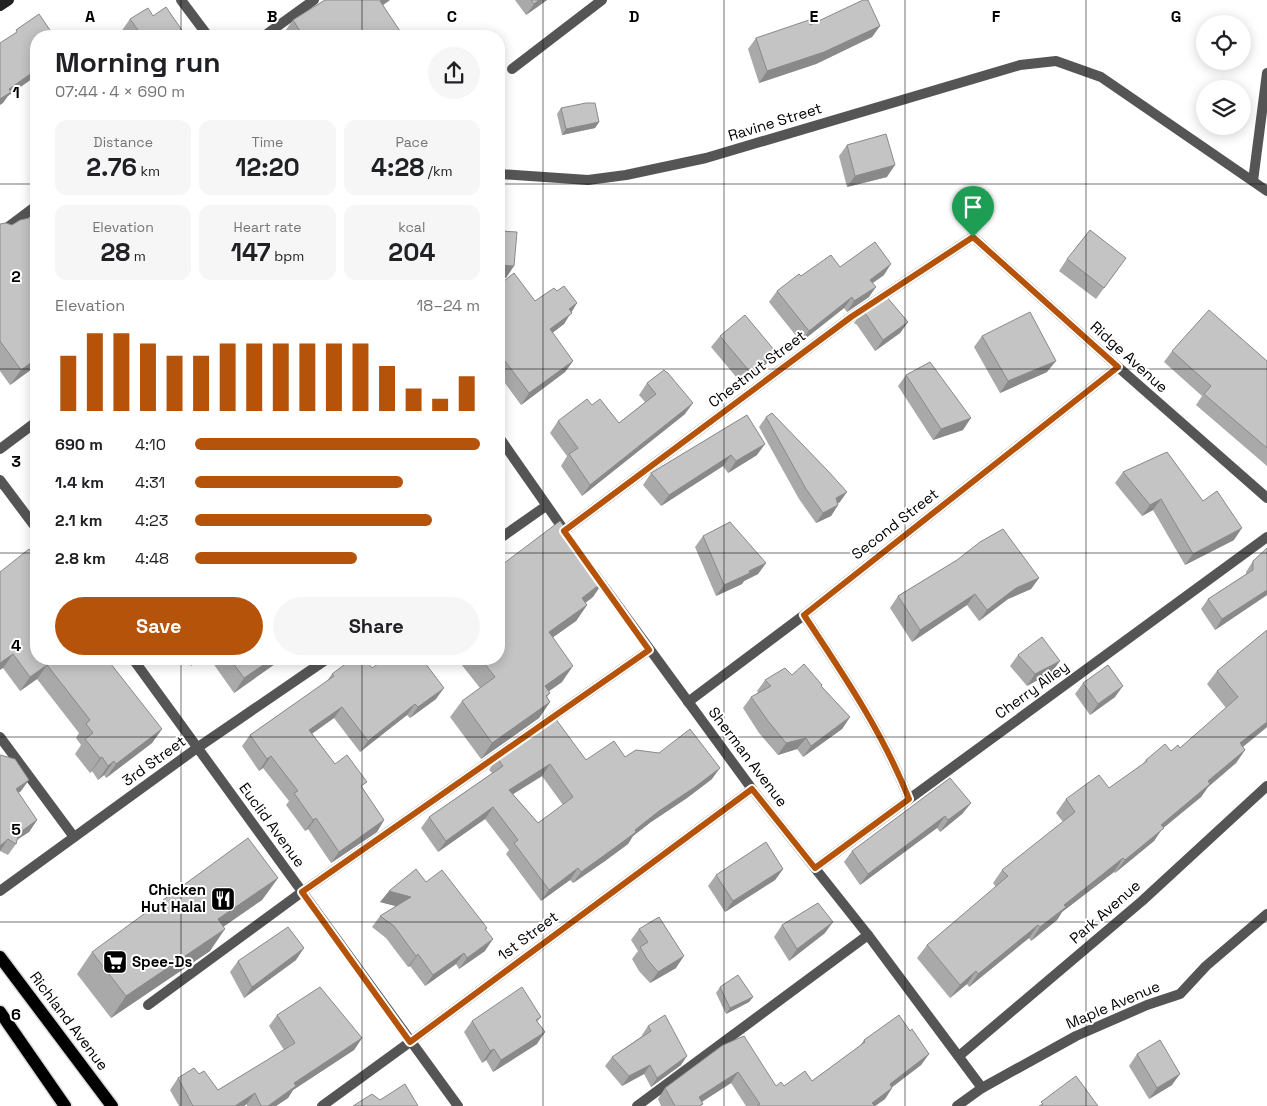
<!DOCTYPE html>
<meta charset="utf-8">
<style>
:root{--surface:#fff;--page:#f6f6f6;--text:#202124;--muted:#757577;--accent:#b45309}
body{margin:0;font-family:"Space Grotesk",sans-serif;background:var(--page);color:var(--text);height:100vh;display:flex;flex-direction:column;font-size:19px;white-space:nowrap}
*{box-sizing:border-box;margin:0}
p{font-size:16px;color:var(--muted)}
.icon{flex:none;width:28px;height:28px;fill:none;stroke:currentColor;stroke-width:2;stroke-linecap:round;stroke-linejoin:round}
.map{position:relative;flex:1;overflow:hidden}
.drawer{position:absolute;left:30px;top:30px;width:475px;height:635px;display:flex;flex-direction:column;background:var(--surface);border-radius:20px;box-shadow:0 2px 12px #0003}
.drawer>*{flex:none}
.fabs{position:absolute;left:1196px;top:15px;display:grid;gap:10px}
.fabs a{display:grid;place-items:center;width:55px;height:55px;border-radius:50%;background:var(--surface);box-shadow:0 2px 12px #0003;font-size:25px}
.pin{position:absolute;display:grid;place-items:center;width:42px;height:42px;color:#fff;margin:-51px -21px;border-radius:50% 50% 50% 0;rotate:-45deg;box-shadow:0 0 5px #0007}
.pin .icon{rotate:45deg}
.round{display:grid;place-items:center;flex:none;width:52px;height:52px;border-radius:26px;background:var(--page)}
.summary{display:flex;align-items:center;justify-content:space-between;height:85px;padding:0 25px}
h1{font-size:28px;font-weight:800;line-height:38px}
.stats{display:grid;grid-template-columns:repeat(3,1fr);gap:8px;height:85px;padding:5px 25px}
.stats div{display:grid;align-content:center;border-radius:12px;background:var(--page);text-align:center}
.stats b{font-size:25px;font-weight:800}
.stats small{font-size:14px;font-weight:400}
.stats p{font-size:14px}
.chart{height:140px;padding:10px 25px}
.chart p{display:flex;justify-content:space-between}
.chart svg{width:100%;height:90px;margin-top:5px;stroke:var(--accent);stroke-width:6}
.cta{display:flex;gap:10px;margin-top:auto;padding:10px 25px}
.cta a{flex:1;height:58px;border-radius:30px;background:var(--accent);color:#fff;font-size:20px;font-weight:800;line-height:58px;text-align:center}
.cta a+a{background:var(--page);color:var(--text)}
ul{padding:0 25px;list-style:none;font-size:16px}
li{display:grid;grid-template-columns:80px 60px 1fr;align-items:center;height:38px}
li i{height:12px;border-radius:6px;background:var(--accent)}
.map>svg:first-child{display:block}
</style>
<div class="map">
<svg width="1267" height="1106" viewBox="0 0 1267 1106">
<rect width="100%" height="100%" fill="#fff"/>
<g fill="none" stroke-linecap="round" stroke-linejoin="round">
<defs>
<g id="primary">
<polyline points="0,957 112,1106"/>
<polyline points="0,1012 65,1106"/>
</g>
</defs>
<use href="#primary" stroke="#dbdbdb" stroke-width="15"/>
<g stroke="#555" stroke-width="10">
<polyline points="0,233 36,206"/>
<path d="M804,615C843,674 883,733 909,799"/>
<polyline points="0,737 74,837"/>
<polyline points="815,868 1267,537"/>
<polyline points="148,1005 302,892 649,650"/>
<polyline points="637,1106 868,935"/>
</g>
<g stroke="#555" stroke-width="10">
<polyline points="181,0 208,36"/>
<polyline points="264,36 314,0"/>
<polyline points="512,69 602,0"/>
<polyline points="499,174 588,180 626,175 706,158 1020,65 1056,61 1101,77 1267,191"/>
<polyline points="1253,181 1267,73"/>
<polyline points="499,437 566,533"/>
<polyline points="0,449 36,422"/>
<polyline points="0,480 36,528"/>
<polyline points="564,531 851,317 973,237 1118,367 1267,498"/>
<polyline points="499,539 546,506"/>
<polyline points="594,573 752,789 868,935 982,1088"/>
<polyline points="133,659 458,1106"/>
<polyline points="688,702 804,615 1118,367"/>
<polyline points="0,891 197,748 327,659"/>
<polyline points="959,1056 1142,901 1267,786"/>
<polyline points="322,1106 410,1042 752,789"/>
<polyline points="957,1106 982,1088 1076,1036 1147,1005 1180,994 1206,966 1267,914"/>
</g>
<polyline stroke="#222" stroke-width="10" points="0,6 9,0"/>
<use href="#primary" stroke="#000" stroke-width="12"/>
</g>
<g fill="#a9a9a9" fill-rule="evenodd">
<polygon points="325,0 390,0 383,5 401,36 289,36 285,31 293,20"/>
<polygon points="515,0 547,0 526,15"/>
<polygon points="153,16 186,36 118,36 130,19"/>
<polygon points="810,25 880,26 872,37 816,64 759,83 748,49 756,38"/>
<polygon points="561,108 599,122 595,128 562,135 557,114"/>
<polygon points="847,145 887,177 847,187 839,156"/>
<polygon points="36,219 36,366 10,385 0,371 0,224 12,225"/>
<polygon points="1067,259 1118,269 1096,299 1059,271"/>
<polygon points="840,267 884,275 873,283 869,297 847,312 844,308 801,342 769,302 777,291 801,276"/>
<polygon points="499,285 535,301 557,291 577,303 564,324 552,333 573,361 565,372 521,405 499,375"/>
<polygon points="862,312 908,322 900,333 875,351 857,325 854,323"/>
<polygon points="720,336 775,351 767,363 742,384 711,347"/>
<polygon points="982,336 1047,372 1000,393 974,347"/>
<polygon points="1172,351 1267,361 1267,466 1196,405 1202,396 1164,362"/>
<polygon points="906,375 963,430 933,440 898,386"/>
<polygon points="647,383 685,414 582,496 561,466 567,456 550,433 558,421 619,423 645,402 639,395"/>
<polygon points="747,415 757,455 728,473 723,466 661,506 643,485 651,473"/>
<polygon points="766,417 840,502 838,503 838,505 831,516 816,523 799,499 759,427"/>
<polygon points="1123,472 1203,501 1234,540 1185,565 1153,510 1142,516 1115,483"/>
<polygon points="703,536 766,563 758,574 744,581 742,584 716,596 695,547"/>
<polygon points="957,560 1039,578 1031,589 1008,599 979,621 967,605 912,642 890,608 898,596"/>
<polygon points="1253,561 1267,595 1215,630 1201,609 1208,599 1246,574 1246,572"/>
<polygon points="0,572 36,659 162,729 152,743 106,778 104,775 98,780 92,771 90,773 75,754 81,745 76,738 79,733 37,679 20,691 3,668"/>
<polygon points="593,597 585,603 587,605 576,621 553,637 562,682 548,692 550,693 547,697 550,702 539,718 481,759 450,717 462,701 480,688 457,659 499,659"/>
<polygon points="1267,630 1267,727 1243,747 1245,750 1236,763 1208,787 1201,797 1162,829 1154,841 1115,873 1114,872 1062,912 1057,920 1031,941 1029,938 969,987 967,984 950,998 917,958 927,945 996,887 993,883 1002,870 1063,822 1056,813 1066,799 1109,788 1142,765 1146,760 1180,748 1226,708 1207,684 1217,671"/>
<polygon points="1018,655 1052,672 1027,686 1010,666"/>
<polygon points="187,659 201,659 191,666"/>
<polygon points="210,659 282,659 234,693"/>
<polygon points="372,668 436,699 410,718 407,715 360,752 334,718 312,734 335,764 362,788 384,820 377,832 331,863 308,829 305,831 286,805 289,801 263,768 259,771 242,746 250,735 326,682 332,674"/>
<polygon points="792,675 822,685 821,686 850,717 842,729 803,757 797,749 778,755 759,733 743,708 751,697 758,693 757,691 765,680"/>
<polygon points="1083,683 1115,697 1090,715 1075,694"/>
<polygon points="0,755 21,791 18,793 37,820 29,832 17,840 16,844 8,855 0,851"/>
<path d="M625,757L712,779L687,798L651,822L633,836L628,844L605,861L573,883L570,880L541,901L506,854L509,850L485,819L438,852L421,828L429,817L492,773L489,770L497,758L586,760ZM542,776L563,805L538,823L513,794Z"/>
<polygon points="971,803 962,814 940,832 937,828 860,885 844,862 852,851"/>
<polygon points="783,869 775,880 725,912 708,886 716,875"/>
<polygon points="278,878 262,900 223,926 210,951 111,1018 77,974 92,952"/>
<polygon points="426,882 486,929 485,951 459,969 456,964 425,986 410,966 408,967 386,938 372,927 380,916 396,906 380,902"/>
<polygon points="782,925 825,933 789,961 774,937"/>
<polygon points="639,929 676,968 650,983 639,971 632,959 638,951 631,940"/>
<polygon points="296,960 244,998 230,972 238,961"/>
<polygon points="720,987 753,997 749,1002 726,1014 716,993"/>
<polygon points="277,1015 362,1038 354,1050 293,1090 288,1098 276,1106 247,1106 247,1104 244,1106 179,1106 170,1090 178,1078 199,1074 218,1090 284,1050 269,1026"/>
<polygon points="541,1017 537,1022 537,1044 493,1072 486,1060 482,1063 464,1032 472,1021"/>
<polygon points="648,1026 681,1065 651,1087 644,1074 622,1086 605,1066 612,1057 642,1036 642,1035"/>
<polygon points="910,1031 929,1054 921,1065 892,1087 892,1088 885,1099 875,1106 746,1106 731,1083 702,1102 703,1104 701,1106 661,1106 658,1099 665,1088 723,1045 776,1086 784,1086 812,1081 859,1047 864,1040"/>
<polygon points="1137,1054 1172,1085 1149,1099 1129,1066"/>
</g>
<g fill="#898989">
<polygon points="382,0 390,0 373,12"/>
<polygon points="539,0 547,0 526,15 534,4"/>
<polygon points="880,26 872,37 816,64 759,83 767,71"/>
<polygon points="36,70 36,76 8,96 3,103 0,105 0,99 9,89"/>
<polygon points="599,122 595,128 562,135 566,129"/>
<polygon points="895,165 887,177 847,187 855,176"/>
<polygon points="891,264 884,275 862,290 870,280"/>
<polygon points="499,265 514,266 506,278 499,277"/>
<polygon points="876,287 869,297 847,312 854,301"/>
<polygon points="852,297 844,308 801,342 809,331"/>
<polygon points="577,303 564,324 542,341 550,329 569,309"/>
<polygon points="908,322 900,333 875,351 883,340"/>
<polygon points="775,351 767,363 742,384 750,372"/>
<polygon points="36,359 36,366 10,385 21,370"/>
<polygon points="573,361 565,372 521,405 529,393"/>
<polygon points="1056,361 1047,372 1000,393 1008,381"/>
<polygon points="693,403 685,414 582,496 590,485"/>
<polygon points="971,418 963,430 933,440 941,429"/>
<polygon points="765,444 757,455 728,473 736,461"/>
<polygon points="731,455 723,466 661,506 669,495"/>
<polygon points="847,492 840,502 829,508 836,498"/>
<polygon points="1161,499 1153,510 1142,516 1150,505"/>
<polygon points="838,505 831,516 816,523 823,513"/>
<polygon points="1242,528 1234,540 1185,565 1193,554"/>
<polygon points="766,563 758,574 744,581 742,584 716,596 724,585 749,571"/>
<polygon points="1039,578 1031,589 1008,599 979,621 987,610 1016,588"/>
<polygon points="604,581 593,597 571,614 582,598"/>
<polygon points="1267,590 1267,595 1215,630 1222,619"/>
<polygon points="975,594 967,605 912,642 920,630"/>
<polygon points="587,605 576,621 538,648 549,632"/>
<polygon points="13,654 3,668 0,670 0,663"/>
<polygon points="196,659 201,659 191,666"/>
<polygon points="272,659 282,659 234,693 244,678"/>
<polygon points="1060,661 1052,672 1027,686 1035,674"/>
<polygon points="47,665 37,679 20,691 30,677"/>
<polygon points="573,666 562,682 533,702 545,686"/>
<polygon points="1123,686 1115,697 1090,715 1098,704"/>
<polygon points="444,688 436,699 410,718 418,707"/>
<polygon points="550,702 539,718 481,759 492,743"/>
<polygon points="415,704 407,715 360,752 368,741"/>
<polygon points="342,707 334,718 301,741 309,730"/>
<polygon points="850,717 842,729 803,757 811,746"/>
<polygon points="1267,722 1267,727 1230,757 1240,743"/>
<polygon points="162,729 152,743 106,778 116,764"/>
<polygon points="806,738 797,749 778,755 786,743"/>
<polygon points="1245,750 1236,763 1208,787 1201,797 1162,829 1154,841 1115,873 1125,860 1161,825 1208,781"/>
<polygon points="271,756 263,768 259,771 267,759"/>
<polygon points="102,757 92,771 90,773 100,758"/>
<polygon points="114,761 104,775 98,780 108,766"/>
<polygon points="550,764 542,776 502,801 509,790"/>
<polygon points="720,768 712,779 687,798 651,822 633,836 628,844 605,861 573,883 581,872 635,830 659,811"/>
<polygon points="29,780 21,791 8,801 16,789"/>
<polygon points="971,803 962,814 940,832 948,820"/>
<polygon points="493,807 485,819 438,852 446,841"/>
<polygon points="945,816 937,828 860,885 868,874"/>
<polygon points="316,818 308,829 305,831 313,820"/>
<polygon points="37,820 29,832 13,842 19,833"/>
<polygon points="384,820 377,832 331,863 339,852"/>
<polygon points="8,839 0,851 0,846"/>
<polygon points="1123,858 1114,872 1062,912 1057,920 1031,941 1040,927 1064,905"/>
<polygon points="578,868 570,880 541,901 549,890"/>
<polygon points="783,869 775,880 725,912 733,901"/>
<polygon points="278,878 262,900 203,941 218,919"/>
<polygon points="389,891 411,897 403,908 380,902"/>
<polygon points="833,922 825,933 789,961 797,949"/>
<polygon points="1038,925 1029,938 969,987 978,974"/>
<polygon points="225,929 210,951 111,1018 126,996"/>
<polygon points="493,939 485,951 459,969 467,958"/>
<polygon points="304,948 296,960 244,998 252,987"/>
<polygon points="464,953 456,964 425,986 433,975"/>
<polygon points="418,954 410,966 408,967 416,956"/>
<polygon points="684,956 676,968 650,983 658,972"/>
<polygon points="976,971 967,984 950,998 960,985"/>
<polygon points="753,997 749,1002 726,1014 730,1008"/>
<polygon points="545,1032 537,1044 493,1072 501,1060"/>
<polygon points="362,1038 354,1050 293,1090 288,1098 276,1106 268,1106 294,1083"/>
<polygon points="494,1049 486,1060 482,1063 490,1051"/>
<polygon points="929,1054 921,1065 882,1095 890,1084"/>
<polygon points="687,1056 681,1065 651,1087 657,1078"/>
<polygon points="650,1065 644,1074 622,1086 629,1076"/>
<polygon points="738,1072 731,1083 695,1106 699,1097"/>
<polygon points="1180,1074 1172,1085 1149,1099 1157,1088"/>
<polygon points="892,1088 885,1099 875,1106 870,1106 872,1103"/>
<polygon points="255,1093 247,1104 244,1106 235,1106"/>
</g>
<g fill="#c4c4c4" stroke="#898989" fill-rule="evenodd">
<polygon points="325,0 382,0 380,1 402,34 399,36 303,36 293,20"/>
<polygon points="531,0 539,0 534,4"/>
<polygon points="863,0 868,0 880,26 824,52 767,71 756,38 809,20 810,25"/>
<polygon points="166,7 186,36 129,36 138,30 130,19 148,8 153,16"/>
<polygon points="39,14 54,36 36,36 36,70 9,89 11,92 0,99 0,43 17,32 16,30"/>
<polygon points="474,32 477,36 468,36"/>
<polygon points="586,103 595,103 599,122 566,129 561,108"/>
<polygon points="886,134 895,165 855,176 847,145"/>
<polygon points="34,217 36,219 36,359 21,370 0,341 0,224 6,223 12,225 20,220"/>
<polygon points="1090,230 1126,258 1104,288 1067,259"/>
<polygon points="499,231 517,232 514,266 499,265"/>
<polygon points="875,242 891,264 870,280 876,287 854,301 852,297 809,331 777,291 799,274 801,276 831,255 840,267"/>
<polygon points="514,273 535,301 554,288 557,291 564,286 577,303 569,309 572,313 550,329 573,361 529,393 499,353 499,285"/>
<polygon points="886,296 908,322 883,340 865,313 862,312"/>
<polygon points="1209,310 1267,361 1267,448 1204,394 1211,386 1172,351"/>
<polygon points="1030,312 1056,361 1008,381 982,336"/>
<polygon points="745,315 775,351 750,372 720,336"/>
<polygon points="930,362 971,418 941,429 906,375"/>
<polygon points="664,370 666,372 667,372 693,403 590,485 569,454 578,448 558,421 587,399 592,405 600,399 619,423 656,394 647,383"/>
<polygon points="772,413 828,471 847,492 836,498 838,505 823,513 806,489 766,417"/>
<polygon points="747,415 765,444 736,461 731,455 669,495 651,473"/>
<polygon points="1167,452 1203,501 1217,491 1242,528 1193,554 1161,499 1150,505 1123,472"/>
<polygon points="499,460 503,465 499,468"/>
<polygon points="560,521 604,581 582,598 587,605 549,632 573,666 545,686 550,693 546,696 550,702 492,743 462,701 495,677 481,659 499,659 499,567"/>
<polygon points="730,522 766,563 749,571 750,573 724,585 703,536"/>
<polygon points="1003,529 1039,578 1016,588 987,610 975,594 920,630 898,596 957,560 980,542"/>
<polygon points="1267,548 1267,590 1222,619 1208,599 1253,570 1253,561"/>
<polygon points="29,549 36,559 36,659 107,659 162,729 116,764 114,761 108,766 102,757 100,758 85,739 93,733 86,724 90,720 47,665 30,677 13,654 0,663 0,572"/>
<polygon points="1267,630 1267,722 1240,743 1245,750 1208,781 1210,784 1161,825 1164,828 1125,860 1123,858 1064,905 1066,907 1040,927 1038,925 978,974 976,971 960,985 927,945 1008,876 1002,870 1075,812 1066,799 1099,775 1109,788 1147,761 1146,760 1165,744 1171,751 1178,745 1180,748 1238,697 1217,671"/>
<polygon points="1042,637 1060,661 1035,674 1018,655"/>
<polygon points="230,659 272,659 244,678"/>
<polygon points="352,659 365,659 372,668 385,659 414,659 417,663 422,659 444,688 418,707 415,704 368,741 342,707 309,730 335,764 347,755 367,782 361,786 384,820 339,852 316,818 313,820 294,793 298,791 271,756 267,759 250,735 334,676 332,674"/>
<polygon points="804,664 822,685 821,686 850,717 811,746 806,738 786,743 768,721 751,697 771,686 765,680 785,668 792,675"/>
<polygon points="1108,665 1123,686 1098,704 1083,683"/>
<path d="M555,718L586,760L614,741L625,757L636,750L659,753L690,729L720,768L695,787L659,811L635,830L636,832L613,849L581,872L578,868L549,890L514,843L518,840L493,807L446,841L429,817L503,766L497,758ZM550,764L573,797L538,823L509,790Z"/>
<polygon points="0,755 15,759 29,780 16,789 37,820 19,833 16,844 8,839 0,846"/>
<polygon points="950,778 971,803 948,820 945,816 868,874 852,851"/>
<polygon points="248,838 278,878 218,919 225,929 126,996 92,952"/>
<polygon points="766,842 783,869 733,901 716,875"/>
<polygon points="416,869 426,882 442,870 487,928 485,929 493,939 467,958 464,953 433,975 418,954 416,956 394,926 380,916 411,897 389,891"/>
<polygon points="818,903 833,922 797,949 782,925"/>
<polygon points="659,917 684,956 658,972 647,959 640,947 648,942 639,929"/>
<polygon points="288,927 304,948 252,987 238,961"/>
<polygon points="738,975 753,997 730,1008 720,987"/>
<polygon points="320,987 362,1038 294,1083 296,1086 268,1106 261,1106 255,1093 235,1106 193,1106 178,1078 194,1068 199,1074 204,1071 218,1090 295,1043 277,1015"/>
<polygon points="522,987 541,1017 536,1020 545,1032 501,1060 494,1049 490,1051 472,1021"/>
<polygon points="665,1015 687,1056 657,1078 650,1065 629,1076 612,1057 651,1031 648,1026"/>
<polygon points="899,1015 910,1031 912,1029 929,1054 890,1084 892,1088 872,1103 875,1106 757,1106 760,1104 738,1072 699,1097 703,1104 699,1106 675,1106 665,1088 723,1045 744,1036 776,1086 781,1082 784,1086 805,1071 812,1081 865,1042 864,1040"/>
<polygon points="1160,1040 1180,1074 1157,1088 1137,1054"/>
<polygon points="1076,1076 1098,1106 1039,1106 1043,1104 1041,1102"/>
<polygon points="405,1084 418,1106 353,1106 372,1094 380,1100"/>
</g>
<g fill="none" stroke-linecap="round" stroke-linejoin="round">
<defs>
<path id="route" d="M973,237L1118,367L804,615C843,674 883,733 909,799L815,868L752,789L410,1042L302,892L649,650L564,531L851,317Z"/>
</defs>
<use href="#route" stroke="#fff" stroke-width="10"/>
<use href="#route" stroke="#b45309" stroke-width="6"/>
</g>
<path fill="none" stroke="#000" stroke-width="1" stroke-opacity="0.55" d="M181,0V36M362,0V36M543,0V1106M724,0V1106M905,0V1106M1086,0V1106M0,184H36M499,184H1267M0,369H36M499,369H1267M0,553H36M499,553H1267M181,659V1106M362,659V1106M0,737H1267M0,922H1267"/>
<defs>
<symbol id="restaurant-square" viewBox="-11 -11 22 22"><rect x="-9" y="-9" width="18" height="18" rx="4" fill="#000" stroke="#fff"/><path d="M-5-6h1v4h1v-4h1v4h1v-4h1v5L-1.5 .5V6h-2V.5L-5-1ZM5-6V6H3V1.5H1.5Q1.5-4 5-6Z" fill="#fff"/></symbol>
<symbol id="supermarket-square" viewBox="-11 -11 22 22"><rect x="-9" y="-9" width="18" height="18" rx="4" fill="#000" stroke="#fff"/><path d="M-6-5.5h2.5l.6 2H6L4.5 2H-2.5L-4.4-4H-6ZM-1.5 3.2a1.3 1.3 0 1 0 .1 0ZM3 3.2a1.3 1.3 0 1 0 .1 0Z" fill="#fff"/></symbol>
</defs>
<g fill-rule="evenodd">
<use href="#restaurant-square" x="209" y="885" width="28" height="28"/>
<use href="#supermarket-square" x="101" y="948" width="28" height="28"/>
</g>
<g text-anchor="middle" stroke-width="4" stroke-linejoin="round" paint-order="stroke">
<g font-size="15" fill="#000" stroke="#fff">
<text transform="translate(775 122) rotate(-17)" y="5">Ravine Street</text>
<text transform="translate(1129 357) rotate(42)" y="5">Ridge Avenue</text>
<text transform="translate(757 369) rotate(-37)" y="5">Chestnut Street</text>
<text transform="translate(895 524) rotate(-38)" y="5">Second Street</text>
<text transform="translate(1032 690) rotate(-36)" y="5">Cherry Alley</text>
<text transform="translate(748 757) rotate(53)" y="5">Sherman Avenue</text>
<text transform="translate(154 761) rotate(-36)" y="5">3rd Street</text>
<text transform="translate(272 825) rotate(54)" y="5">Euclid Avenue</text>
<text transform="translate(1105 912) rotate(-41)" y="5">Park Avenue</text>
<text transform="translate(528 936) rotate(-37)" y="5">1st Street</text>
<text transform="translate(1113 1005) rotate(-23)" y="5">Maple Avenue</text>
<text transform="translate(69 1021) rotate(53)" y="5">Richland Avenue</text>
</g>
<g font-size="15" font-weight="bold" fill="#000" stroke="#fff" text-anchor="end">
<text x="206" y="895">Chicken<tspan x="206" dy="17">Hut Halal</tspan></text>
<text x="132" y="967" text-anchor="start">Spee-Ds</text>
</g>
</g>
<g font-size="16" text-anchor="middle" font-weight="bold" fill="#000" stroke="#fff" stroke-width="4" stroke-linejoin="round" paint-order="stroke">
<text x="90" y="22">A</text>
<text x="272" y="22">B</text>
<text x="452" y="22">C</text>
<text x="634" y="22">D</text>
<text x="814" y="22">E</text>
<text x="996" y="22">F</text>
<text x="1176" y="22">G</text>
<text x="16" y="98">1</text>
<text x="16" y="282">2</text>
<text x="16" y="467">3</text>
<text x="16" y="651">4</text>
<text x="16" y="835">5</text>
<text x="16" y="1020">6</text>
</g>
</svg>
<div class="fabs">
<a><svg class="icon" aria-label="locate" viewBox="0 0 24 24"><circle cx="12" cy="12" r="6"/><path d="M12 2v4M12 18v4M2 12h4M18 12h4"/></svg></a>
<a><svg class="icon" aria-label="layers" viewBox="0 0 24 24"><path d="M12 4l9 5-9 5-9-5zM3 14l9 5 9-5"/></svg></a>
</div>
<div class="pin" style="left:973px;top:237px;background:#1e9e55"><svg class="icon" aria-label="arrive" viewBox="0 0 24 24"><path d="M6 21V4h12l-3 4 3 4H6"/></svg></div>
<section class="drawer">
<div class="summary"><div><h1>Morning run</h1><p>07:44 · 4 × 690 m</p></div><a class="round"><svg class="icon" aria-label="share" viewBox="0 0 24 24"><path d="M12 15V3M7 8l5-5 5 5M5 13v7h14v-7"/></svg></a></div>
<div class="stats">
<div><p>Distance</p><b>2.76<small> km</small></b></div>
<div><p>Time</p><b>12:20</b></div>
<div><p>Pace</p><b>4:28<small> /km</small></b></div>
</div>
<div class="stats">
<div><p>Elevation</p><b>28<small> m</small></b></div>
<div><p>Heart rate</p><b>147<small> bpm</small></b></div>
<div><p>kcal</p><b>204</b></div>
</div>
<div class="chart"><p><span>Elevation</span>18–24 m</p>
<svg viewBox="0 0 160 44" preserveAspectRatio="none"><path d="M5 44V17M15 44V6M25 44V6M35 44V11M45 44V17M55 44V17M65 44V11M75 44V11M85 44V11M95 44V11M105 44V11M115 44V11M125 44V22M135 44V33M145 44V38M155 44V27"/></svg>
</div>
<ul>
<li><b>690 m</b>4:10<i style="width:100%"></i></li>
<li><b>1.4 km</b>4:31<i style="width:73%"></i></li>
<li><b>2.1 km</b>4:23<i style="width:83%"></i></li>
<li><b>2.8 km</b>4:48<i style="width:57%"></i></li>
</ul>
<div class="cta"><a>Save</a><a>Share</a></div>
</section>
</div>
